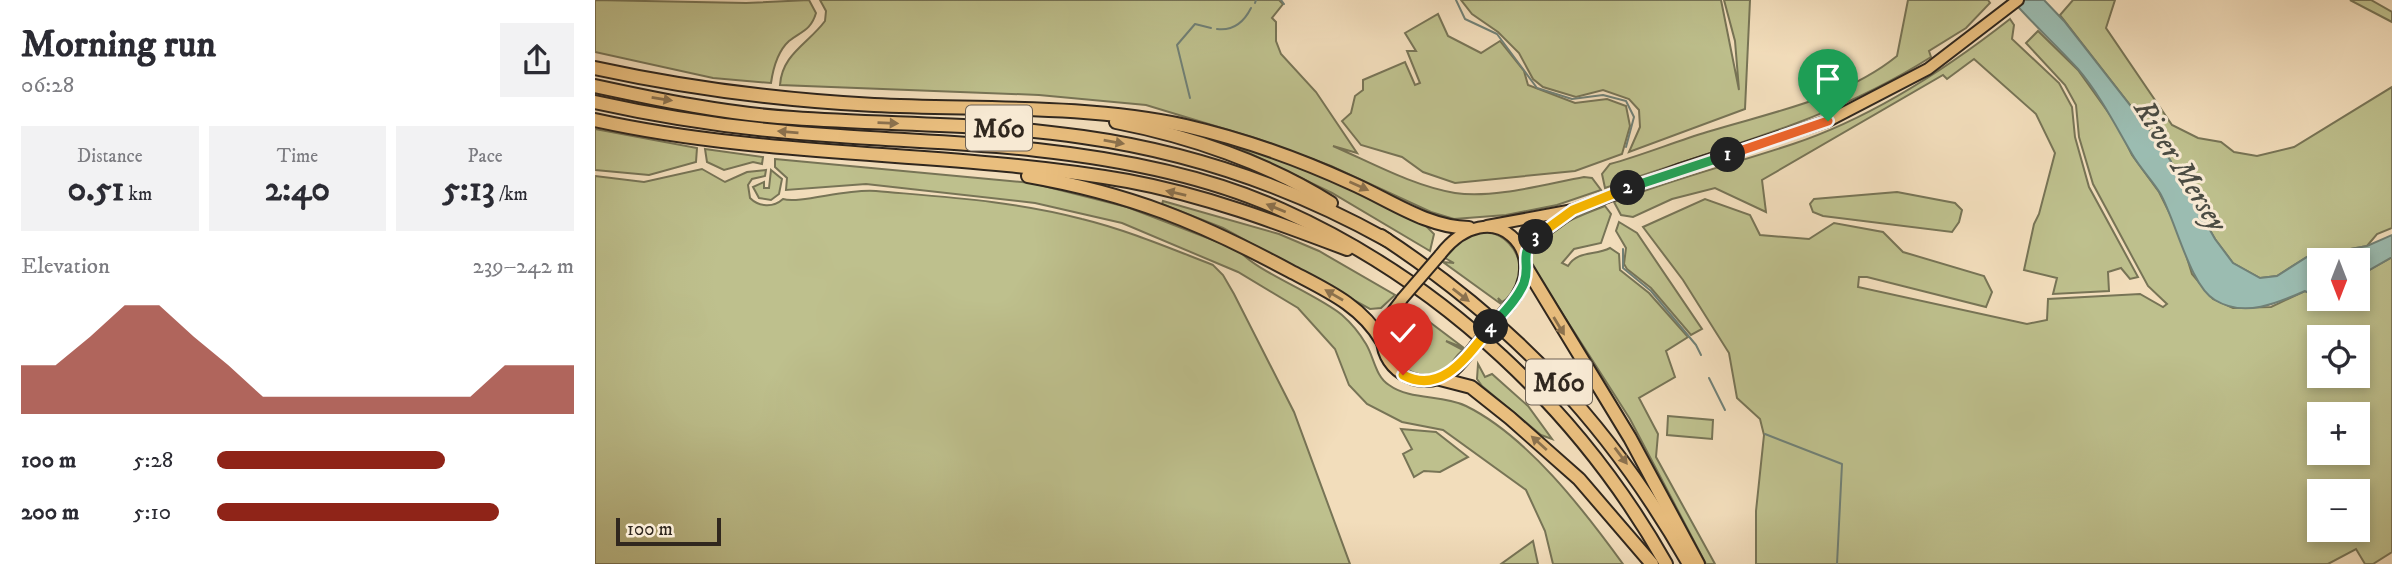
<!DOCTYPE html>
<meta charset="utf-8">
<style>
:root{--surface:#fff;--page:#f2f2f3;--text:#2b2b33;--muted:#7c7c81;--accent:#8f2418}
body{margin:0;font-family:"IM FELL DW Pica",serif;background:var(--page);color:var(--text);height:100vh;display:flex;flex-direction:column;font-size:26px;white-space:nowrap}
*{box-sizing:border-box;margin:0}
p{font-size:23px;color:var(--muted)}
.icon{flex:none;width:38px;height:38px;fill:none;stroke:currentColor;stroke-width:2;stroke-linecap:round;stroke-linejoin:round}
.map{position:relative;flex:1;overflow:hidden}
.panel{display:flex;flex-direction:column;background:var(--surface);width:595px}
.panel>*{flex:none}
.needle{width:46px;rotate:180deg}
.tools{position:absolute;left:1712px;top:248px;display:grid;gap:14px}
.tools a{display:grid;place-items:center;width:63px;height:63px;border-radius:0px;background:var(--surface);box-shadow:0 4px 10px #0003;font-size:35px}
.scale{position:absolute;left:21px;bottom:18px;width:105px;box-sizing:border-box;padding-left:7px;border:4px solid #30271e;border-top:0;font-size:19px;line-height:24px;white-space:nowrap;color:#30271e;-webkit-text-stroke:5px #f7e9d3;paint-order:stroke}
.pin{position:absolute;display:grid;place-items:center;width:60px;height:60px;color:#fff;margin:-72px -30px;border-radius:50% 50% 50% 0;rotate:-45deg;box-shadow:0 0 7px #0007}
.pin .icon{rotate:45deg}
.km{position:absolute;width:35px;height:35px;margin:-18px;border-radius:50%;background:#222;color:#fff;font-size:19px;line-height:35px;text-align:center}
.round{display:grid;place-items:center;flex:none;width:74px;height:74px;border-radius:0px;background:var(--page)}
.overview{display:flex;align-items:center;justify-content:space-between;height:119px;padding:0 21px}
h1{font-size:38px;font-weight:800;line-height:52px}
.figures{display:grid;grid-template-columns:repeat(3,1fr);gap:10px;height:119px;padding:7px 21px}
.figures div{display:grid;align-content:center;border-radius:0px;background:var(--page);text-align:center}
.figures b{font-size:35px;font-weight:800}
.figures small{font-size:19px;font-weight:400}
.figures p{font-size:19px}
.chart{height:196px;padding:14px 21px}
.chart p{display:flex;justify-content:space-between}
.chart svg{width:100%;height:126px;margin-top:7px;fill:var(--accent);opacity:.7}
ul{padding:0 21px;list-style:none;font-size:23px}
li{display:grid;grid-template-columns:112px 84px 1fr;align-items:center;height:52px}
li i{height:18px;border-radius:9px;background:var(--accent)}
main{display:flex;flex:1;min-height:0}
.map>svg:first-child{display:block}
</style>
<main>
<section class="panel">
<div class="overview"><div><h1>Morning run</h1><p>06:28</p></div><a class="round"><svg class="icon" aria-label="share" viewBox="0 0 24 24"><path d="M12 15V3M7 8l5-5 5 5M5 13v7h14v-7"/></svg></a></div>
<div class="figures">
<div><p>Distance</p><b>0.51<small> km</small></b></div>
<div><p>Time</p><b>2:40</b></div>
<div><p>Pace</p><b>5:13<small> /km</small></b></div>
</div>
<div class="chart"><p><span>Elevation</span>239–242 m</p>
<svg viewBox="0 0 160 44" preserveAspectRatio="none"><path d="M0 44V27L10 27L20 17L30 6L40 6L50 17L60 27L70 38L80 38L90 38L100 38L110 38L120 38L130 38L140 27L150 27L160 27V44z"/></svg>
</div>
<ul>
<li><b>100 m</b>5:28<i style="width:64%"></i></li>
<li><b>200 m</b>5:10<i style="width:79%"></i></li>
</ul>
</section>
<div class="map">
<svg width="1797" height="564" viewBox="0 0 1797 564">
<rect width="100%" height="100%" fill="#f2ddbb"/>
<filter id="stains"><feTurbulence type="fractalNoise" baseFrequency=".00286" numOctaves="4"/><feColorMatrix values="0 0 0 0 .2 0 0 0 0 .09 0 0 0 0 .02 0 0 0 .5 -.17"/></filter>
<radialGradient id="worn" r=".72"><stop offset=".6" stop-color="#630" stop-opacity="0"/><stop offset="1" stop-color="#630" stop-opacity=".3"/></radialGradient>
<g fill="#bec08d" stroke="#777456" stroke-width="2" fill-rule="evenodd">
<path d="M0,0L151,3L214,0L221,13C216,30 207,31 194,41C183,51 178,69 176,83L118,78L0,52Z"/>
<path d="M225,0H684L688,4L677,18L681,22V41L686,54L721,92L762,153L738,146C777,163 818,186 860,193C898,199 951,184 989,177L997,178L1006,190L962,205L911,215L859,219L836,212L736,166L663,139L551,105L444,95L185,85C187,54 213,44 230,21L231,11Z"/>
<polygon points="866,0 1126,0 1144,90 1140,41 1129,0 1155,0 1150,109 1034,152 1045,127 1044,110 1034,99 1008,90 981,97 948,87 938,79 924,53 903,32 877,14"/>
<path d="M1313,0H1393L1395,3L1371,28L1334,51L1336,57C1230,124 1126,147 1010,188L1007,174L1015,164C1048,155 1079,142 1112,132C1177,112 1249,99 1302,56Z"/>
<polygon points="1478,0 1520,0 1511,28 1577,125 1603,138 1626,142 1639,152 1662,156 1699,147 1797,87 1797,228 1782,234 1772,246 1712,257 1682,276 1665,278 1638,263 1620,239 1567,146 1465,15"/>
<polygon points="1755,0 1776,0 1797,12 1797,22"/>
<polygon points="843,14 853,36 886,53 905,41 929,71 933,85 980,103 1012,99 1031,106 1035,126 1027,154 980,171 860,183 828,172 807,157 766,145 747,121 756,113 760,96 768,90 768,80 810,62 820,85 825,83 812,51 821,51 810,33"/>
<path d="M1415,19L1419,25L1417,39L1464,83L1477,107L1480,137L1494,187L1543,277L1535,279L1526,268L1513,272L1514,291L1458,294L1462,278L1429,270L1439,224L1444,214L1460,153L1441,114L1379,59L1352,79L1348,75L1167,180L1171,212L1120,188L1077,199L1038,217L1026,215L1019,202C1078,179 1138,164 1198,144C1276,118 1350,70 1415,19Z"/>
<path d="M1443,31L1483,70L1523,126L1537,155L1564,192L1584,232L1597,274L1618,299L1638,308L1676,307L1710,291L1717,295L1724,292V299H1762V277L1797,257V552L1778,564H1770L1761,549L1733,564H1161V511L1169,435L1165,419L1142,398L1134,353L1088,280L1048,227L1110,199L1155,215L1165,235L1214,239L1239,223L1288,232L1308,252L1389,276L1397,292L1391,307L1272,277H1264L1263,287L1432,324L1452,320L1453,299L1545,294L1568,307L1572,304L1553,286L1498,184L1484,137L1481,105L1470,85L1431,43ZM1724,338H1762V376H1724ZM1724,415H1762V453H1724ZM1724,492H1762V530H1724Z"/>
<polygon points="0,129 102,148 101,162 54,175 0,170"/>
<polygon points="627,140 700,164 827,222 839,234 835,251 737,193"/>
<polygon points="110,149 168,157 167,164 158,162 129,170 112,162"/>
<path d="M180,159L437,183L532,207L644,250C658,270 722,294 747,315C755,322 765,334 771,344C779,357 780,376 794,385C816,401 847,394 871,406C932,436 988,509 1028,564H958L950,531L931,490L848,430L807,422L772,404L754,385L740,349L703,308L643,272L527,223L440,203L271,184L191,190L192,178L180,167Z"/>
<path d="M107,169L130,182L152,172L171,170L170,176L157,179L153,185L155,198C164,207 178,208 188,199C205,204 253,188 281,191C349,197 420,201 487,219C532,230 574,248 618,265L628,275L639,294L699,412L755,564H0V176L49,182Z"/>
<polygon points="176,170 187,179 184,194 176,200 164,198 158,187 169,182 169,188 174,188"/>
<polygon points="1302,192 1360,203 1367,210 1364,222 1357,232 1228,216 1218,212 1215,204 1219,199"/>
<polygon points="568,201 684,234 724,251 800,295 786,308 775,309 628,228 567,204"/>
<path d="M1010,206L1016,214L1006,243L979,249L967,263L973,266C983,250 1000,256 1015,248L1024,254L1025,270L1054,293L1093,337L1071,351L1080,377L1044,398L1063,434L1061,457L1120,564H1111L1035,419L935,263C940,230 982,217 1010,206Z"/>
<polygon points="1024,222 1042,233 1107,329 1096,335 1056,288 1032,269 1029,264 1031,248 1021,231"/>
<path d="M893,232C927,238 938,286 907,302L903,298L906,304L848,262L859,263L850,258C863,241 872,234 893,232Z"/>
<path d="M812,305L869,348L851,341L868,350C856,359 857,370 840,374C797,384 782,340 807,309L820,320Z"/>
<polygon points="883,364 890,377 897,374 933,406 957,439 946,435 887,386 882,379"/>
<polygon points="1073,416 1118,420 1117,439 1072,435"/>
<polygon points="806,429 841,432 873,457 845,472 829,471 819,477 808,454 817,449"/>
<polygon points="938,541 943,564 906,564"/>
</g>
<path fill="#9bbcb1" stroke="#708076" stroke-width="2" d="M1417,0H1449L1469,21L1567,146L1620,239L1638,263L1665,278L1682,276L1712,257L1772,246L1797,235V257L1762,277V261H1724V291L1718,295L1710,291C1683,303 1649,318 1620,300C1595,286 1581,221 1565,193C1557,180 1545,168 1537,154C1520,125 1505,95 1483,69C1462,46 1438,24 1417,0Z"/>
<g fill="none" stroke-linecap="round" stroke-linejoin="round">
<g stroke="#708076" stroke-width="2">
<polyline points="686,0 689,4"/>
<polyline points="861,0 870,19 902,34 942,88 977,99 1008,95 1031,101 1039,117 1031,147"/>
<polyline points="660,3 661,0"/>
<path d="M622,29C638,31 649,22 656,8"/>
<polyline points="595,98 582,45 600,24 616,28"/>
<polyline points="1028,249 1028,268 1056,291 1101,345 1106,355"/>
<polyline points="1114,378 1130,410"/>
<polyline points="1170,434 1247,464 1242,564"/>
</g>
<defs>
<g id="primary">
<polyline points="892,226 978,210 1083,170 1233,121 1333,69 1423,0"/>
<path d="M845,255C896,189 961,253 914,306"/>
<polyline points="929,256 939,239 976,212"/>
<path d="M807,299C800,309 790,319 788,332C781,368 823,393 853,375C864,368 871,357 879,347"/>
</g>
<g id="highway">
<path d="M0,68C92,88 185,100 279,105C382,110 489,104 591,126C647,139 704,159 756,183C795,200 831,227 874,228"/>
<path d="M0,86C65,100 132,114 198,118C295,125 392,123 488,137C595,152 697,187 792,240"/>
<path d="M0,102C81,120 162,131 245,136C310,141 376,142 442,150C524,159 611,175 687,210C848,282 985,411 1071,564"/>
<path d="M0,120C176,159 357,150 533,181C609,195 681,222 752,249"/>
<path d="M521,122C594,136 673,163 736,203"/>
<path d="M433,176C535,194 604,222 695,271C731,290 766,305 787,341"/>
<path d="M786,236C920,324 1015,425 1094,564"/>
<polyline points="931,267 1035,438 1103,564"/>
<polyline points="845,379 876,387 915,418 984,479 1057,564"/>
</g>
</defs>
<use href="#primary" stroke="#30271e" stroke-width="14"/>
<use href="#highway" stroke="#30271e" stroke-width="16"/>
<use href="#primary" stroke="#e9be7e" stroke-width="10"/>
<use href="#highway" stroke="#e9be7e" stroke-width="12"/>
<defs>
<g id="primary-bridge">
<polyline points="807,299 845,255"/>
<polyline points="879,347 914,306"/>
</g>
</defs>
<use href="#primary-bridge" stroke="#30271e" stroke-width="14" stroke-linecap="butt"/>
<use href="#primary-bridge" stroke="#e9be7e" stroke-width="10"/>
</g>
<defs><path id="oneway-solid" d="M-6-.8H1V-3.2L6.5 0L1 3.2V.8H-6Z" transform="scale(1.75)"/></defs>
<g fill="#8c724e">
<use href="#oneway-solid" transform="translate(67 99) rotate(9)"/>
<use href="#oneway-solid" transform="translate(293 123) rotate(2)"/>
<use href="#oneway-solid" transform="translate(193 132) rotate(-175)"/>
<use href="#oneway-solid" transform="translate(519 142) rotate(10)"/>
<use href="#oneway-solid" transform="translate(764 186) rotate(24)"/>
<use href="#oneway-solid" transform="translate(581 193) rotate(-167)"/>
<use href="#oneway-solid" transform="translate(681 208) rotate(-158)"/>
<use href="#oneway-solid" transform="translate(739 295) rotate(-150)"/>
<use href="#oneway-solid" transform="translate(866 295) rotate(38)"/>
<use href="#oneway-solid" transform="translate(964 326) rotate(59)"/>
<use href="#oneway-solid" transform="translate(944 443) rotate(-138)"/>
<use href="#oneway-solid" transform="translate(1026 456) rotate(53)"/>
</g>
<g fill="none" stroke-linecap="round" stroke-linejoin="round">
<defs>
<polyline id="split-1" points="1133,155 1233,121"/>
<polyline id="split-2" points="1033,188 1133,155"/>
<polyline id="split-3" points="941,237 978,210 1033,188"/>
<path id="split-4" d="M896,327C907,314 922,300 929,283C936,263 923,256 941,237"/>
<path id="split-5" d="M808,375C848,396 873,354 896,327"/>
</defs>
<use href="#split-1" stroke="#fff" stroke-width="14"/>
<use href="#split-2" stroke="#fff" stroke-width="14"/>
<use href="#split-3" stroke="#fff" stroke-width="14"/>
<use href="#split-4" stroke="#fff" stroke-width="14"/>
<use href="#split-5" stroke="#fff" stroke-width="14"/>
<use href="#split-1" stroke="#f0652b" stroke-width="9"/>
<use href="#split-2" stroke="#22a559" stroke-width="9"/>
<use href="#split-3" stroke="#f5b400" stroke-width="9"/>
<use href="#split-4" stroke="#22a559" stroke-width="9"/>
<use href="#split-5" stroke="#f5b400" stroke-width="9"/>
</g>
<g text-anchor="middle" stroke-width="6" stroke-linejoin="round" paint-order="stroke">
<g fill="#f7e9d3" stroke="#6c6154" stroke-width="2">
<rect x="371" y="105.5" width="66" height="45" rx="5"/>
<rect x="931" y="359.5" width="66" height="45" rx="5"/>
</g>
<g font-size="26" font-weight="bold" fill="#30271e">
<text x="404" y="137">M60</text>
<text x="964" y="391">M60</text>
</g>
<g font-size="30" font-style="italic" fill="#4b4c43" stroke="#f7e9d3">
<text transform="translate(1586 165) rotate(58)" y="10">River Mersey</text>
</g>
</g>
<rect width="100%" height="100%" filter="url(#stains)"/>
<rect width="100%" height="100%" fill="url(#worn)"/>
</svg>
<div class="tools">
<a><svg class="needle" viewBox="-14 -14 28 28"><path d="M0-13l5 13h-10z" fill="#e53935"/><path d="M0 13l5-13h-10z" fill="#7c7c81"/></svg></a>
<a><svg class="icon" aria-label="locate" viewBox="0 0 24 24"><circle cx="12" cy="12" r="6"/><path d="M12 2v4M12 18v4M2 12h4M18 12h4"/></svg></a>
<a>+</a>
<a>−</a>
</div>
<div class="scale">100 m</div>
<div class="pin" style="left:1233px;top:121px;background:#1e9e55"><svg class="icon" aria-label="arrive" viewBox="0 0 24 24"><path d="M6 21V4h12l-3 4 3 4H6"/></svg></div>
<div class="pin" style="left:808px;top:375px;background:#d93025"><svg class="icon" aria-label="check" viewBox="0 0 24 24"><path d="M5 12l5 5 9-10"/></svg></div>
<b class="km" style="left:1133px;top:155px">1</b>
<b class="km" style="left:1033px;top:188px">2</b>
<b class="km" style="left:941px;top:237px">3</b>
<b class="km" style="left:896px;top:327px">4</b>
</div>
</main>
